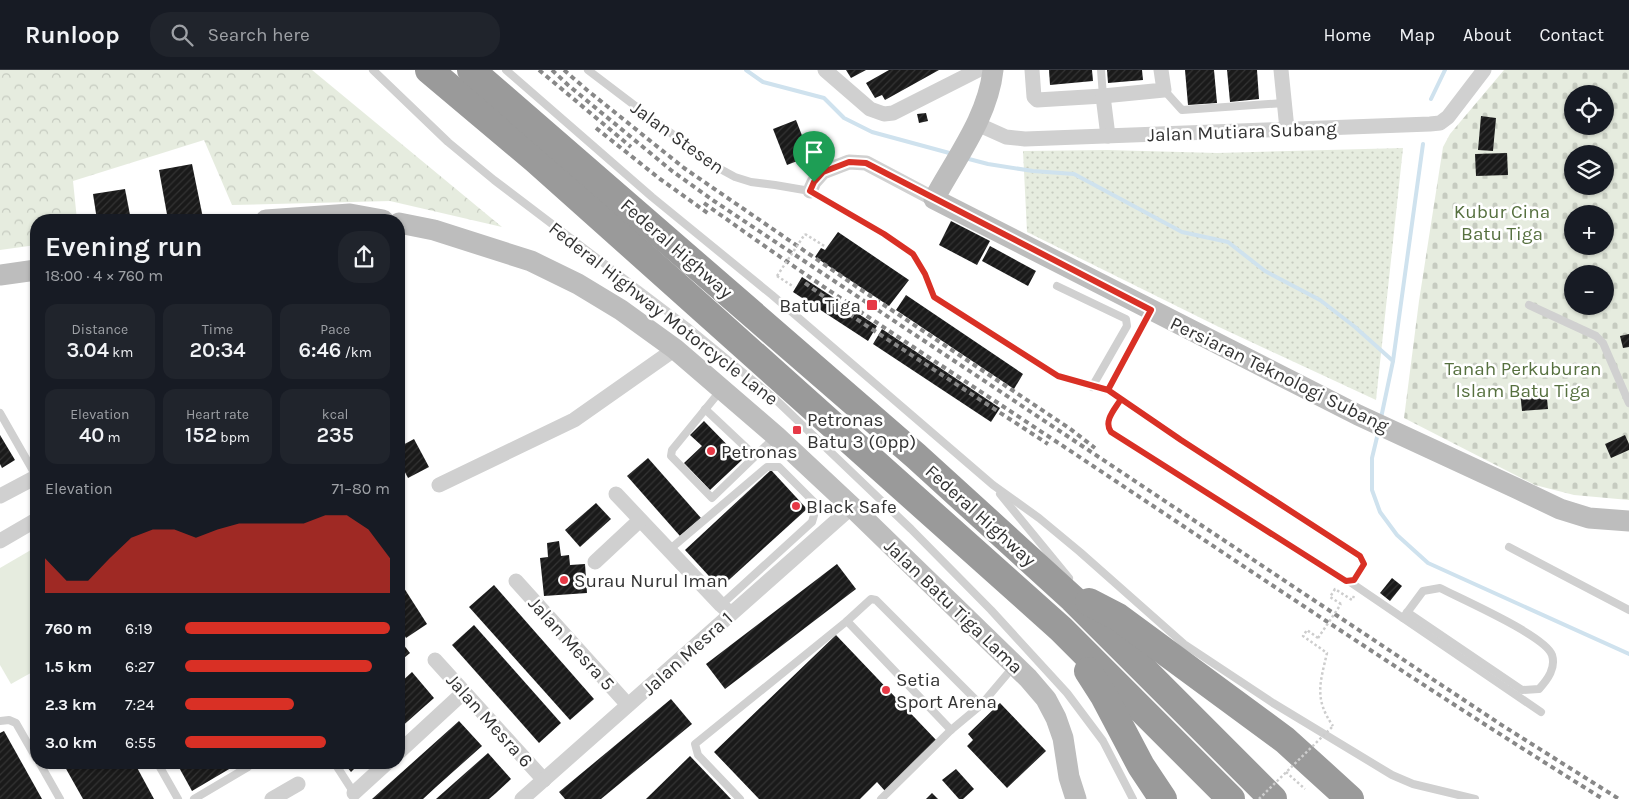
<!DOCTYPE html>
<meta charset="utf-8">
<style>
:root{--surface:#171b24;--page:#20242c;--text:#f1f3f6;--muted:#9ea1a6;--line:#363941;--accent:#d93025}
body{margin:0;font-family:Karla,sans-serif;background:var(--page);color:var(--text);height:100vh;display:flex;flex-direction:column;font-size:19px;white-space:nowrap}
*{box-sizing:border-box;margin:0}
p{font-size:16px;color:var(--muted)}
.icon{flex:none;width:28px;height:28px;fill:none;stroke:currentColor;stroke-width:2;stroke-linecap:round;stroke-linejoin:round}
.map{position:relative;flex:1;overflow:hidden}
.drawer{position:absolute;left:30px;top:144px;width:375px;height:555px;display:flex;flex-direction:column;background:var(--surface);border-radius:20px;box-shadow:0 1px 4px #0004}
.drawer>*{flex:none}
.fabs{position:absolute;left:1564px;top:15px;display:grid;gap:10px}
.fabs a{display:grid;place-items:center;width:50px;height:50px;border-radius:50%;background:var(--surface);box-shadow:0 1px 4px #0004;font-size:25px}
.pin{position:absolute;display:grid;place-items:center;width:42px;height:42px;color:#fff;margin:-51px -21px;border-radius:50% 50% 50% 0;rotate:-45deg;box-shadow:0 0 5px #0007}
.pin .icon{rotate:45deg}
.round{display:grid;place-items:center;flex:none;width:52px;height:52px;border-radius:20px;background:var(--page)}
.headline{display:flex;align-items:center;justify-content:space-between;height:85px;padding:0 15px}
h1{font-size:28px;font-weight:600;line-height:38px}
.metrics{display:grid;grid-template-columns:repeat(3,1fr);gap:8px;height:85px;padding:5px 15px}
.metrics div{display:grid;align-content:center;border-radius:12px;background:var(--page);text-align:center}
.metrics b{font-size:21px;font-weight:600}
.metrics small{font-size:14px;font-weight:400}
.metrics p{font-size:14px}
.chart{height:140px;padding:10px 15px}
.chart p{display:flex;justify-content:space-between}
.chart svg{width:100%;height:90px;margin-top:5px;fill:var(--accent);opacity:.7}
ul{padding:0 15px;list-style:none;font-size:16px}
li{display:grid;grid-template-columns:80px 60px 1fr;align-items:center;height:38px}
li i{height:12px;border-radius:6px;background:var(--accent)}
header{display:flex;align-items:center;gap:30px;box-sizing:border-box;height:70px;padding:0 25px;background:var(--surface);border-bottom:1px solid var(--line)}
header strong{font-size:24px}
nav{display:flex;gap:28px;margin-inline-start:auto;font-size:18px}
.search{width:350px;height:45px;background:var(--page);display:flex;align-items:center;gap:12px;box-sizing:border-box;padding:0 18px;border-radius:20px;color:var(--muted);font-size:19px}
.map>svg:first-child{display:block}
</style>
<header>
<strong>Runloop</strong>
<div class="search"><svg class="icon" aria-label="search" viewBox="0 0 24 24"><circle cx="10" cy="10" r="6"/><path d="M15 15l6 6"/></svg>Search here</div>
<nav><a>Home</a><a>Map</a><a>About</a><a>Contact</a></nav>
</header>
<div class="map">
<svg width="1629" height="729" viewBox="0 0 1629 729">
<defs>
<pattern id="grass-dots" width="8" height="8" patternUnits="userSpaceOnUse" patternTransform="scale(1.25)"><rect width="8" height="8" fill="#e6ecdf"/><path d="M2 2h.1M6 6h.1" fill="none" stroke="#c6cbc0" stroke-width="1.8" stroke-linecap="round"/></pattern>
<pattern id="forest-crowns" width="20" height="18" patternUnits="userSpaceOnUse" patternTransform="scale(1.25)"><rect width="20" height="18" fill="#e6ecdf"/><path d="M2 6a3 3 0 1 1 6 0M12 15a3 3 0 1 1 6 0" fill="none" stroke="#c6cbc0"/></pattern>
<pattern id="cemetery-stones" width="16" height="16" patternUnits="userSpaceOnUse" patternTransform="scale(1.25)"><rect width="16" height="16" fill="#e6ecdf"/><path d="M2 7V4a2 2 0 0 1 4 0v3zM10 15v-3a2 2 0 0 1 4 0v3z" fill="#c6cbc0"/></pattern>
<pattern id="building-hatch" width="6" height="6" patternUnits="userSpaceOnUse" patternTransform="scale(1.25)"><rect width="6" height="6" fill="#1a1a1a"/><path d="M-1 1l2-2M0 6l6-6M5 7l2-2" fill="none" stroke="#333"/></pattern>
</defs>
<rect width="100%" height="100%" fill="#fff"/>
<polygon fill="url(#grass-dots)" points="1403,78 1376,330 1219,257 1027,162 1023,81 1107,80 1217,83"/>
<polygon fill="url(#forest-crowns)" points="0,0 312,0 502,157 390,131 232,135 204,70 73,111 77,150 36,150 36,175 0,180"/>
<path fill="url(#cemetery-stones)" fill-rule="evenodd" d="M1504,0H1629V430L1574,425L1535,415L1404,348L1419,231L1443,77L1450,64ZM1572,24H1605V56H1572ZM1572,84H1605V116H1572ZM1572,144H1605V176H1572ZM1572,204H1605V236H1572Z"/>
<polygon fill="#e6ecdf" points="36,477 36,600 11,614 0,595 0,498"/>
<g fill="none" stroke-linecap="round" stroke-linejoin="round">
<g stroke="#cfe2ee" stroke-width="4">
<polyline points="746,0 763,12 824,28 844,48 872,62 953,84"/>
<polyline points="1431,29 1445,0"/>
<polyline points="965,88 988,94 1033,101 1074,104 1182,162 1228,172 1265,201 1320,230 1355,257 1393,291"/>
<polyline points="1381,348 1393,291 1423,74"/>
<polyline points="1378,363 1372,388 1372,420 1380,442 1397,465 1428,493 1629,584"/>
</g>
</g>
<g fill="url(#building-hatch)">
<polygon points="846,0 866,0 851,8"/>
<polygon points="889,0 939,0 885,30 882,25 875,28 866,13"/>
<polygon points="1049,0 1092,0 1093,11 1050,15"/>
<polygon points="1107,0 1142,0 1143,10 1108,13"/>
<polygon points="1185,0 1214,0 1217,33 1188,35"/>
<polygon points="1227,0 1257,0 1259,29 1230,32"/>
<polygon points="926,43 928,51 919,53 917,44"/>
<polygon points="1481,46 1496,48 1493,81 1478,80"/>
<polygon points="796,50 810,86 787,95 773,59"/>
<polygon points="1507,83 1508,105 1476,106 1475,84"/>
<polygon points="192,94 203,148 193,150 168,150 159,100"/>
<polygon points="125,119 131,150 97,150 93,124"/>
<polygon points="951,151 990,171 977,195 939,175"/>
<polygon points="838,162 909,210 889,236 815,187 821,178 825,180"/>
<polygon points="990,176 1036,201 1028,216 982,191"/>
<polygon points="802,207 877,256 868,271 793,222"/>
<polygon points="906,225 1023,304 1014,319 896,240"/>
<polygon points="882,259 1000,338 991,352 873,274"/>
<polygon points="1629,264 1629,277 1623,278 1620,266"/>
<polygon points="1546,318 1548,339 1522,341 1520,321"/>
<polygon points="704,351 742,390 710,420 684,393 702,376 690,365"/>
<polygon points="0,365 15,390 2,398 0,394"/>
<polygon points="1625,365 1629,374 1629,380 1611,388 1605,374"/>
<polygon points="414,369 429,397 408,408 399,391 399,377"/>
<polygon points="648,388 701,448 680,466 627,406"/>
<polygon points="771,400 807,439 720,518 685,480"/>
<polygon points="596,433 611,449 580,477 565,460"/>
<polygon points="559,471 561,486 569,485 570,495 585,494 587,523 544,526 540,488 548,487 547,473"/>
<polygon points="837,494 856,519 725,619 706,594"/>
<polygon points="1392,508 1402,516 1390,531 1380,523"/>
<polygon points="494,515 594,629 570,650 469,537"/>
<polygon points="404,518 427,554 406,568 399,556 399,521"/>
<polygon points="474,555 561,653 539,673 452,575"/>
<polygon points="836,565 937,671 885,721 877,712 860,729 759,729 714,682"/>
<polygon points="399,569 410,583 399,592"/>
<polygon points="412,602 434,628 399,659 399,614"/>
<polygon points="671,629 692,654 601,729 565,729 559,722"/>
<polygon points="1000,633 1046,681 1007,718 967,676 973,670 968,664"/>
<polygon points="459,651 482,676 436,717 423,729 372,729"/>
<polygon points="4,661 42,729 0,729 0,663"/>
<polygon points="488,683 511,709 496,723 489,729 436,729"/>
<polygon points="690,686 731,729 646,729"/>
<polygon points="73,692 134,692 154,729 83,729 65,697"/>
<polygon points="176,692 241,692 192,721"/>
<polygon points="343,692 361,692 351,702"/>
<polygon points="956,699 974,719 963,729 959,729 942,710"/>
<polygon points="932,723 938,729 926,729"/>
</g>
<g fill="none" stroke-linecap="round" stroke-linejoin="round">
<g stroke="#cdcdcd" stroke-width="2.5" stroke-dasharray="2.5 2.5" stroke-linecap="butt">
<polyline points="805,164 826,177"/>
<polyline points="777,206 794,217"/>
<polyline points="1341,534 1330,527 1335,519 1352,530 1354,526"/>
<path d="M1318,568L1307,560L1303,566L1327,583C1320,613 1314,629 1333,656"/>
<polyline points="1286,702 1305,719"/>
</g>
<g stroke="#d0d0d0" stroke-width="8">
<polyline points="373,0 448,72 494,110 689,258 774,328 911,459 991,540 1067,623 1103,671 1133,729"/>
<polyline points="506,0 652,127 772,225 993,415 1039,448 1080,482 1184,574 1273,633 1392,705 1413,714 1475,729"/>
<polyline points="588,0 713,95 735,107 751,112 775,115 810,121 884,164 913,184 925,204 934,227 1058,306 1108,320 1150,241"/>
<polyline points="1101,0 1103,26"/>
<polyline points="1164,20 1182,40 1284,33"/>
<polyline points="1057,216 1126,249 1127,256 1092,317"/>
<polyline points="1529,235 1596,266 1603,273 1629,333"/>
<polyline points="721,320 672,380 671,386 712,428 775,367"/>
<path d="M1108,320C1191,377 1275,431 1360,487L1363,494L1354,510L1346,511L1111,362C1103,351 1115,339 1121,329"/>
<polyline points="705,339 755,386"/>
<polyline points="0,343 36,406"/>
<polyline points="1000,424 1069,508"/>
<polyline points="1509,477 1629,540"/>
<polyline points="669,480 767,397 779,397 817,435 812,452 721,535"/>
<polyline points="1350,512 1541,642"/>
<path d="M1403,548L1423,521L1440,518C1461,529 1546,566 1552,585C1556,598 1548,609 1539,619L1522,620L1407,542"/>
<polyline points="847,551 871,529 876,530 981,635"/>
<polyline points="0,651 9,650 16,653 36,688"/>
<polyline points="39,692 60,729"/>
<polyline points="157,692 178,729"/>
<polyline points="334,692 354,723"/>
<polyline points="194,729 248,697 252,692"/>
<polyline points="740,729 698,685 695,674 847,551 951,660"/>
<polyline points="881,729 951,660 981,635 1014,596"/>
</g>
<g stroke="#d0d0d0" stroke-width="15">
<polyline points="825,0 870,39 884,44 893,43 978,0"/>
<polyline points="1032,0 1034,27 1037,30 1103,26 1164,20 1161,0"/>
<polyline points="1281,0 1287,59"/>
<polyline points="1103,26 1108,66"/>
<polyline points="977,54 1006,67 1025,69 1430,54 1440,53 1448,47 1484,0"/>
<polyline points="810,121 814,112 823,102 849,92 866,93 934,129"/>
<polyline points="439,415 574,350 675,279"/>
<polyline points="616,424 721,535 731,544"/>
<polyline points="0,426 36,407"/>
<polyline points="0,471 36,450"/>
<polyline points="595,492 640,450"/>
<polyline points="516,511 628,635"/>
<polyline points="435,590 544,710"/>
<polyline points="399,682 464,622"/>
<polyline points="354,723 388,692"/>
<polyline points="272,729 298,714"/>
<polyline points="522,729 852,437"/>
</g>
<g stroke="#bdbdbd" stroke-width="21">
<path d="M993,0C988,47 956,88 934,129L1358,345L1518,419L1560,439L1589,448L1629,451"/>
<polyline points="266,150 350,144 383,150"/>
<polyline points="399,153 434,160 531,191 578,214 621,240 675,279 776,366 852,437 1028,608 1046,629 1056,648 1063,668 1069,707 1076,729"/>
<polyline points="0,205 36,200"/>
</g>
<g stroke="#9a9a9a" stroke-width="28">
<polyline points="429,0 536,90 1061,559 1231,729"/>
<polyline points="471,0 916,386 1073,529 1273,729"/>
<polyline points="1089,532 1118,547 1285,670 1350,729"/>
<polyline points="1088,601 1104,626 1141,696 1163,729"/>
</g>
<g stroke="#888" stroke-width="4" stroke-dasharray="5 4" stroke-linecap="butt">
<polyline points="539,0 631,77"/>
<polyline points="552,0 568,15 672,101 714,131 1500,654 1619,729"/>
<polyline points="564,0 587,20 684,98 860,219 1069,358 1095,378"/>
<polyline points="596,58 660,109 709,144"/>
<path d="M704,133C830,224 961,308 1090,394C1260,507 1429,621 1603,729"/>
<polyline points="805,213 841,239 1048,374"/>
</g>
<g stroke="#cdcdcd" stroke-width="2.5" stroke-dasharray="2.5 2.5" stroke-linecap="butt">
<polyline points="777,206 805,164"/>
<polyline points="1318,568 1341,534"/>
<polyline points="1259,729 1333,656"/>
</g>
</g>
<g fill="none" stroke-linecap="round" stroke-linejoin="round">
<defs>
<path id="route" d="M814,112L810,121L884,164L913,184L925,204L934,227L1058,306L1108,320L1181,370L1360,486L1364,494L1354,510L1346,511L1111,362C1103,351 1115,339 1121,329L1108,320L1151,240L866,93L849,92L823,102L814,112"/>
</defs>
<use href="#route" stroke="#fff" stroke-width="10"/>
<use href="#route" stroke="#d93025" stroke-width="6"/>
</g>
<g fill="#e63946" stroke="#fff" stroke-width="2">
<rect x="866" y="229" width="12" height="12" rx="2.5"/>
<rect x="792" y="355" width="10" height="10" rx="2.5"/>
<circle cx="711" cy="381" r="5"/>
<circle cx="796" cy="436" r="5"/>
<circle cx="564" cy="510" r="5"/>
<circle cx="886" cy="620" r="5"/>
</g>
<g text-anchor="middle" stroke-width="5" stroke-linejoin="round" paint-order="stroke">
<g font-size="19" fill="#333" stroke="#fff">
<text transform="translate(1242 61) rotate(-2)" y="7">Jalan Mutiara Subang</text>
<text transform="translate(678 67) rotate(36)" y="7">Jalan Stesen</text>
<text transform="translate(677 178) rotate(41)" y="7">Federal Highway</text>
<text transform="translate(664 243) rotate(38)" y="7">Federal Highway Motorcycle Lane</text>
<text transform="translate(1280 304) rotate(26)" y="7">Persiaran Teknologi Subang</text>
<text transform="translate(981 445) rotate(42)" y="7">Federal Highway</text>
<text transform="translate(954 536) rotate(44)" y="7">Jalan Batu Tiga Lama</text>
<text transform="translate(572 573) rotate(48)" y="7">Jalan Mesra 5</text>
<text transform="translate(687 583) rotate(-42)" y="7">Jalan Mesra 1</text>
<text transform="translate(490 650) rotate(48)" y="7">Jalan Mesra 6</text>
</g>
<g font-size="19" fill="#56703f" stroke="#fff">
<text x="1502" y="148">Kubur Cina<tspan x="1502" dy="22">Batu Tiga</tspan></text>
<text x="1523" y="305">Tanah Perkuburan<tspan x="1523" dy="22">Islam Batu Tiga</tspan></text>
</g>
<g font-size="19" fill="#333" stroke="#fff" text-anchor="start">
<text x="861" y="242" text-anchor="end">Batu Tiga</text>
<text x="807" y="356">Petronas<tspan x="807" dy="22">Batu 3 (Opp)</tspan></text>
<text x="721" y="388">Petronas</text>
<text x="806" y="443">Black Safe</text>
<text x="574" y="517">Surau Nurul Iman</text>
<text x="896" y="616">Setia<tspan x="896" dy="22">Sport Arena</tspan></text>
</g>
</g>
</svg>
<div class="fabs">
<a><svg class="icon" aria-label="locate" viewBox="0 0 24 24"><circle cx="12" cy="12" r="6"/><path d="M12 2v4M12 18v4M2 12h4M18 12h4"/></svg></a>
<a><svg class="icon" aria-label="layers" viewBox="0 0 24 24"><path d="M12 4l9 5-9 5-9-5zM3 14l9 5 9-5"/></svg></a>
<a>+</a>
<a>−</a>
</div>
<div class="pin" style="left:814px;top:112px;background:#1e9e55"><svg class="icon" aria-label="arrive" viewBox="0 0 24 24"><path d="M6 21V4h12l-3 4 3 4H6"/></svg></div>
<section class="drawer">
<div class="headline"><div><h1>Evening run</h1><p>18:00 · 4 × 760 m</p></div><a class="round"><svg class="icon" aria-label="share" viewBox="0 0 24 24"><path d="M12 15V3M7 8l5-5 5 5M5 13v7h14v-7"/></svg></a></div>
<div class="metrics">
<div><p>Distance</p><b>3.04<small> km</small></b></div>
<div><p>Time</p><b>20:34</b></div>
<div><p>Pace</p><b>6:46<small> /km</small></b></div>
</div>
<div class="metrics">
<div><p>Elevation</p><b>40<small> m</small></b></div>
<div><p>Heart rate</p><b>152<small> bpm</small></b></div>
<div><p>kcal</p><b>235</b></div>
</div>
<div class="chart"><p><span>Elevation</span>71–80 m</p>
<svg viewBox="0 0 160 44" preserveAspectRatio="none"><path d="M0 44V27L10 38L20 38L30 27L40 17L50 13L60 13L70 17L80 13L90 10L100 10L110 10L120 10L130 6L140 6L150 13L160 27V44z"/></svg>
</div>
<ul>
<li><b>760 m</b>6:19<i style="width:100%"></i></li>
<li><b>1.5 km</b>6:27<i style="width:91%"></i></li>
<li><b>2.3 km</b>7:24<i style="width:53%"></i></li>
<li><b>3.0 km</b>6:55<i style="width:69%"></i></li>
</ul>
</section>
</div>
